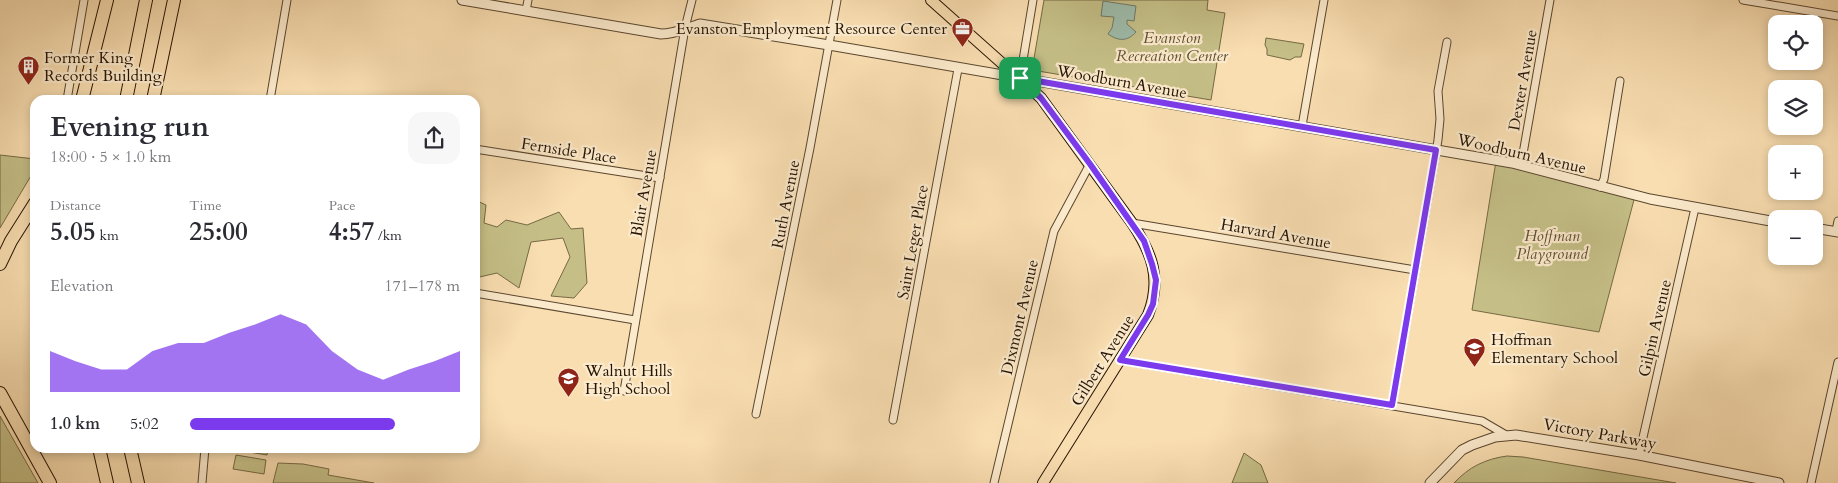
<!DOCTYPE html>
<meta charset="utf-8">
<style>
:root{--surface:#fff;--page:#f7f7f7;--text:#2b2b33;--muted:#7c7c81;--accent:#7c3aed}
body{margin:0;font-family:Cardo,serif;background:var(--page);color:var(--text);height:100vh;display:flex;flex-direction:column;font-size:19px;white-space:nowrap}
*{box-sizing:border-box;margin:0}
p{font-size:16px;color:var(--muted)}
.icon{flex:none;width:28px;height:28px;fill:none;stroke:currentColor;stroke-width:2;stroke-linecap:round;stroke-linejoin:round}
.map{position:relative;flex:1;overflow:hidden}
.sheet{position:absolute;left:30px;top:95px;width:450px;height:358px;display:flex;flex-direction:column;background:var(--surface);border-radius:15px;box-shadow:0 2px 8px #0003}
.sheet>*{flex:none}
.tools{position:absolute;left:1768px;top:15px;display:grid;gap:10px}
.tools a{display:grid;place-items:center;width:55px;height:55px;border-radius:10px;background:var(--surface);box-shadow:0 2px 8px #0003;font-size:25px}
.pin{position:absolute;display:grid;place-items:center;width:42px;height:42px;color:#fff;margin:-21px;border-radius:10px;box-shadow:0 2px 8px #0006}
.round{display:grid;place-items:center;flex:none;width:52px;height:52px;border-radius:15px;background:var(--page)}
.headline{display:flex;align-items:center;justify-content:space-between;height:85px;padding:0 20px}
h1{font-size:28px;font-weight:800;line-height:38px}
.figures{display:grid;grid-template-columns:repeat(3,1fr);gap:8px;height:85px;padding:5px 20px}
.figures div{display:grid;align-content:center}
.figures b{font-size:25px;font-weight:800}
.figures small{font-size:14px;font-weight:400}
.figures p{font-size:14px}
.chart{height:140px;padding:10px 20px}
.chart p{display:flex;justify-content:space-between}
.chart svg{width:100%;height:90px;margin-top:5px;fill:var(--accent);opacity:.7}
ul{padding:0 20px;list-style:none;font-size:16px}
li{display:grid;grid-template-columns:80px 60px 1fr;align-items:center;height:38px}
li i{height:12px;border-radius:6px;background:var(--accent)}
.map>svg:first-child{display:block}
</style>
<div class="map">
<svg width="1838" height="483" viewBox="0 0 1838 483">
<rect width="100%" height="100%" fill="#f9deb1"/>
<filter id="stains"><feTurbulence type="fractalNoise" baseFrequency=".004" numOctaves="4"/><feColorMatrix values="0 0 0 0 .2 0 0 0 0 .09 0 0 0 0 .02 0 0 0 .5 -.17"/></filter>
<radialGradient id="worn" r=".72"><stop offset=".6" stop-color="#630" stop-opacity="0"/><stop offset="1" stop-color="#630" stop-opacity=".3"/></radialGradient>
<g fill="#c5bf87" stroke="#766944">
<polygon points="1044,0 1208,0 1207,10 1225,13 1211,100 1032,70"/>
<polygon points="1266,38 1304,44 1301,57 1295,57 1290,60 1267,55 1267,49 1265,45"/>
<polygon points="0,155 35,159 35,169 0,228"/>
<polygon points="1496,161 1635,196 1599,332 1472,310"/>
<polygon points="475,200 486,205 484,223 497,227 506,220 527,225 559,212 571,229 583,228 587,283 574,298 551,296 570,257 563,238 531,242 519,288 497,273 475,278 478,227 475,226"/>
<polygon points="0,416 38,483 0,483"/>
<polygon points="237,448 268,448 267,455 237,450"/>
<polygon points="1244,453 1261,465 1268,483 1232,483"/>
<polygon points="236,455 266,460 264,474 233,469"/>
<path d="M1507,456L1523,457L1676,483H1454C1469,467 1485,459 1507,456Z"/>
<polygon points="278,463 303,464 329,469 328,475 374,483 273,483"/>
</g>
<path fill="#9ebcab" stroke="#6e7867" d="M1103,1L1136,6L1134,21L1127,20V24L1136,32C1127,42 1118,41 1108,34L1112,28L1114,17L1101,16Z"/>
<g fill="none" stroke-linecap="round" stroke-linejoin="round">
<defs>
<g id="minor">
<polyline points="1743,0 1838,16"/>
<polyline points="526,11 528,0"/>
<polyline points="1020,78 1033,0"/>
<polyline points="67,100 84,0"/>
<polyline points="270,100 287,0"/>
<polyline points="1302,126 1324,0"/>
<polyline points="475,149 660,178"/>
<polyline points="1521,165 1550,0"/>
<polyline points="1600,187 1604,179 1620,81"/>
<polyline points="1132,223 1415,270"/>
<polyline points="1836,231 1838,221"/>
<polyline points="475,293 635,320"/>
<polyline points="1120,360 1482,421 1506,435"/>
<polyline points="624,391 685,28 692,0"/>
<polyline points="1392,405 1438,140 1440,119 1438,91 1447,42"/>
<polyline points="756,414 810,148 837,0"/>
<polyline points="893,420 958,69"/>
<polyline points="1639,455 1695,208"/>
<polyline points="202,483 205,448"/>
<polyline points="994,483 1054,231 1090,164"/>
<polyline points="1811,483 1838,362"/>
</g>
<g id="tertiary">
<path d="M462,0L661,34C675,34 687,28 700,24L829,45L1512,163L1650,199L1776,222"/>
<polyline points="1814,228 1838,232"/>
<polyline points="1430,483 1462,450 1472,445 1495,437 1516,435 1639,455 1779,483"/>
</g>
<path id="primary" d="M931,0L1041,98L1132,223C1152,253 1162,279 1148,315L1043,483"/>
<g id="motorway">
<polyline points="82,100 107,0"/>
<polyline points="126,100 146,0"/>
<polyline points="153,100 174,0"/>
<polyline points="0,264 11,241 35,203"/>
<polyline points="0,393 50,483"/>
<polyline points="99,448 107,483"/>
<polyline points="130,448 138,483"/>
</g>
</defs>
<use href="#minor" stroke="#5b462e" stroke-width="9"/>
<use href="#tertiary" stroke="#5b462e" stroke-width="11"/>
<use href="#primary" stroke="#261302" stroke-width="12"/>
<use href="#motorway" stroke="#261302" stroke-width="14"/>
<use href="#minor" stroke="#fbeacc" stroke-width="7"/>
<use href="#tertiary" stroke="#fbeacc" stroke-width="9"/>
<use href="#primary" stroke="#f9deb1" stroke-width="10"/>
<use href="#motorway" stroke="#f9deb1" stroke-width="12"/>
</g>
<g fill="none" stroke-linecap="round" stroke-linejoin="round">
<defs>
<polygon id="route" points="1020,78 1436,150 1392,405 1120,360 1148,315 1153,304 1156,280 1152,264 1144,241 1090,164 1041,98"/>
</defs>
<use href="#route" stroke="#fff" stroke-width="10"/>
<use href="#route" stroke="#7c3aed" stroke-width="6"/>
</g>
<defs>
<symbol id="office-pin" viewBox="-11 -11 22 30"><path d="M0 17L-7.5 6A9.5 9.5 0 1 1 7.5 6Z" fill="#8f2418" stroke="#fbeacc"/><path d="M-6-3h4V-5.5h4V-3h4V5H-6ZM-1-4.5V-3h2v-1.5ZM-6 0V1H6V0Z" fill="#fff"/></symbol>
<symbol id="building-pin" viewBox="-11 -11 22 30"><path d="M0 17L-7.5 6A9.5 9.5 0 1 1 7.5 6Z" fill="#8f2418" stroke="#fbeacc"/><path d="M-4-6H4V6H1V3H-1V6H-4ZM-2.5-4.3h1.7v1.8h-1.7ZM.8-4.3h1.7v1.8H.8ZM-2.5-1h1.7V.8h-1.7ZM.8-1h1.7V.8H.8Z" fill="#fff"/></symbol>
<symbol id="school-pin" viewBox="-11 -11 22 30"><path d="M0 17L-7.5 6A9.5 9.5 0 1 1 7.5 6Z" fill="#8f2418" stroke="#fbeacc"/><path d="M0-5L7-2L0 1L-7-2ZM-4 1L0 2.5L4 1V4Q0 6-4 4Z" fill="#fff"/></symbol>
</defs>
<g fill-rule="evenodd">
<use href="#office-pin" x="950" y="16" width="25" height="34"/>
<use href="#building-pin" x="16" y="54" width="25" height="34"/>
<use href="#school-pin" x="1462" y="336" width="25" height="34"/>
<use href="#school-pin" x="556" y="366" width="25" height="34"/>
</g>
<g text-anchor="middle" stroke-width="4.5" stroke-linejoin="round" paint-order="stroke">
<g font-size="16" fill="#261302" stroke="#fbeacc" text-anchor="start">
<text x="947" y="34" text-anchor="end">Evanston Employment Resource Center</text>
<text x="44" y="63">Former King<tspan x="44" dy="18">Records Building</tspan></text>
<text x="1491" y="345">Hoffman<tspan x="1491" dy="18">Elementary School</tspan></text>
<text x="585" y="376">Walnut Hills<tspan x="585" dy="18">High School</tspan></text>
</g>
<g font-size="16" font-style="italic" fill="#5e4f31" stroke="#fbeacc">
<text x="1172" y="43">Evanston<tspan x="1172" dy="18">Recreation Center</tspan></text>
<text x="1552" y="241">Hoffman<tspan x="1552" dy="18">Playground</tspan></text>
</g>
<g font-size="16" fill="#261302" stroke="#fbeacc">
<text transform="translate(1522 80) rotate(-80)" y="6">Dexter Avenue</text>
<text transform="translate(1122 81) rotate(10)" y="6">Woodburn Avenue</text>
<text transform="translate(569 150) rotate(9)" y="6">Fernside Place</text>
<text transform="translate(1522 153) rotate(13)" y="6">Woodburn Avenue</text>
<text transform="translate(643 193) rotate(-80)" y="6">Blair Avenue</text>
<text transform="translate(785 204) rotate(-79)" y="6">Ruth Avenue</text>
<text transform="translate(1276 233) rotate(10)" y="6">Harvard Avenue</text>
<text transform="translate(912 242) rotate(-80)" y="6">Saint Leger Place</text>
<text transform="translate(1019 317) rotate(-77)" y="6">Dixmont Avenue</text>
<text transform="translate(1654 328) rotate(-77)" y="6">Gilpin Avenue</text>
<text transform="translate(1102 360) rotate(-58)" y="6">Gilbert Avenue</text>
<text transform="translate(1600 433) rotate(10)" y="6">Victory Parkway</text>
</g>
</g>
<rect width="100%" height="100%" filter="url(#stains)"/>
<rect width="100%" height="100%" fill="url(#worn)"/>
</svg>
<div class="tools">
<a><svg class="icon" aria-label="locate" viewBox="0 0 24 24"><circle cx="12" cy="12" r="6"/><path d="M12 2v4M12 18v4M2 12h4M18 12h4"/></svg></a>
<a><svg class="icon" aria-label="layers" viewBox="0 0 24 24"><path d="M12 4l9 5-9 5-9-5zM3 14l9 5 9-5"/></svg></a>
<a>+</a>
<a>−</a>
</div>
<div class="pin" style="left:1020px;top:78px;background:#1e9e55"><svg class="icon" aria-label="arrive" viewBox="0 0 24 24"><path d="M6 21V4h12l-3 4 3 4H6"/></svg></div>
<section class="sheet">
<div class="headline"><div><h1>Evening run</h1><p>18:00 · 5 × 1.0 km</p></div><a class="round"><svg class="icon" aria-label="share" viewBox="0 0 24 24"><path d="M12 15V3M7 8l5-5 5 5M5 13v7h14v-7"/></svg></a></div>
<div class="figures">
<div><p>Distance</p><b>5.05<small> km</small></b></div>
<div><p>Time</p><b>25:00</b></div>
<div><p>Pace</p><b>4:57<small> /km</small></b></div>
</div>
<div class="chart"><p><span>Elevation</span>171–178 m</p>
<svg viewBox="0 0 160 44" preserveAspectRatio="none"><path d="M0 44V24L10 29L20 33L30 33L40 24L50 20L60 20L70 15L80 11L90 6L100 11L110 24L120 33L130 38L140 33L150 29L160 24V44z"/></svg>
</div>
<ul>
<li><b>1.0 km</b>5:02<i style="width:76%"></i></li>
</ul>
</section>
</div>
